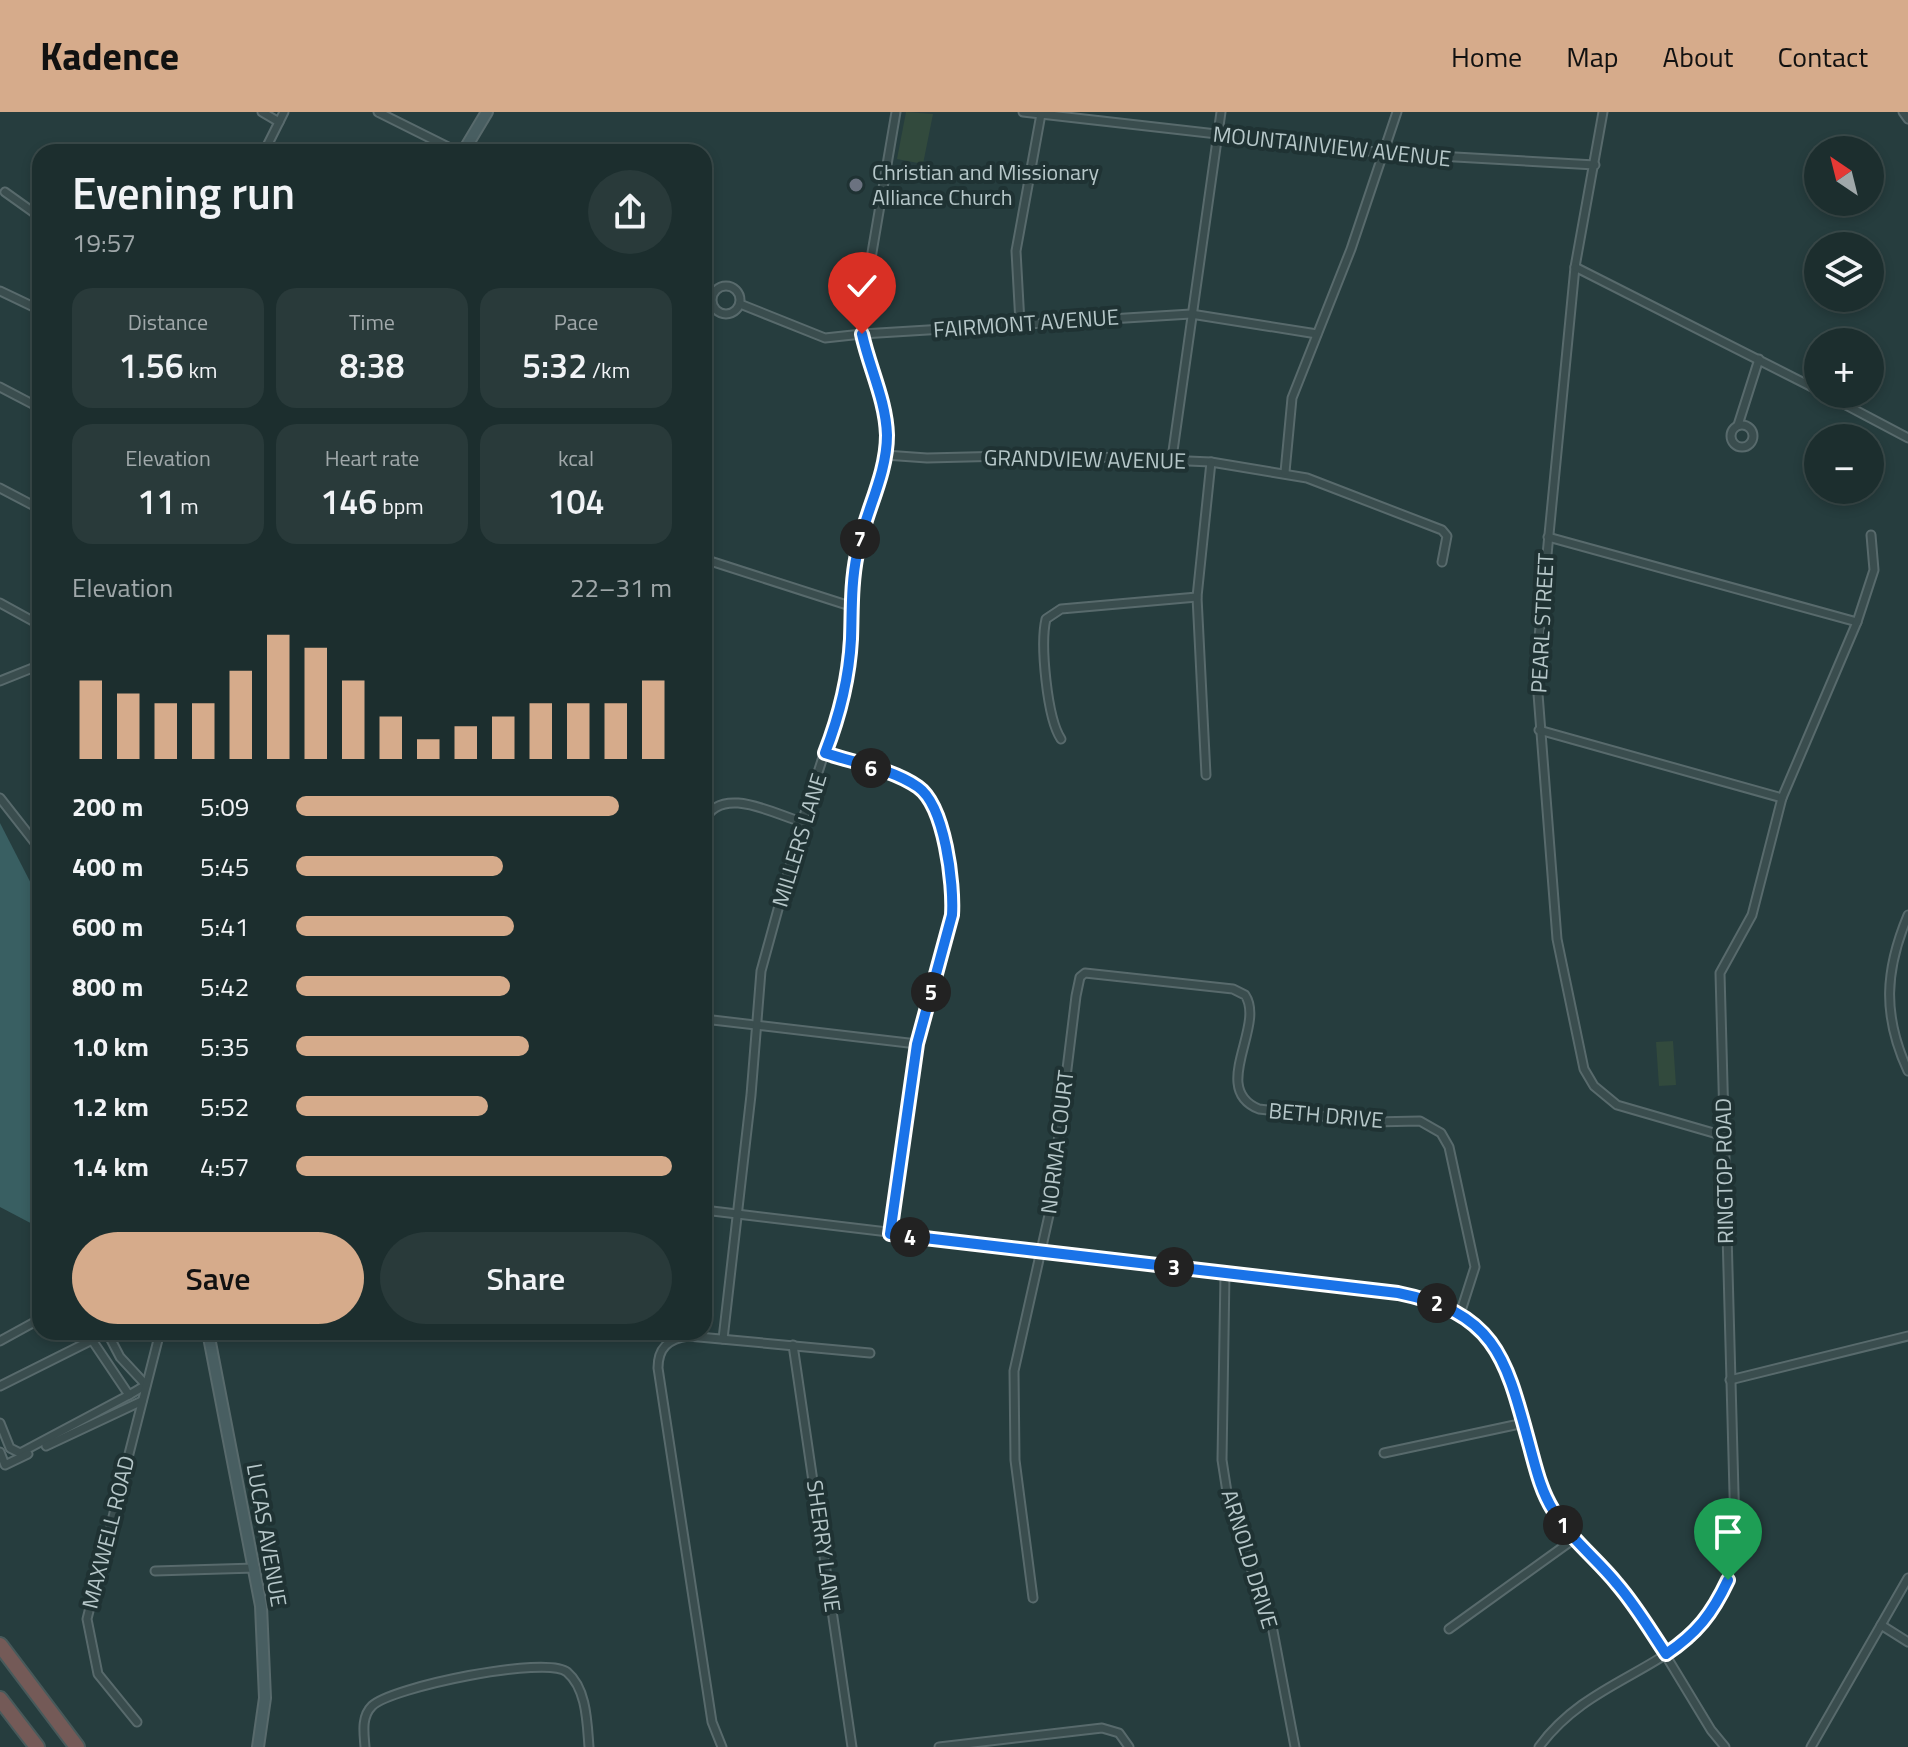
<!DOCTYPE html>
<meta charset="utf-8">
<style>
:root{--surface:#1c2e2e;--page:#293a3a;--text:#f1f3f6;--muted:#a0a8aa;--line:#3a4a4a;--accent:#d6ab8b}
body{margin:0;font-family:"Titillium Web",sans-serif;background:var(--page);color:var(--text);height:100vh;display:flex;flex-direction:column;font-size:30px;white-space:nowrap}
*{box-sizing:border-box;margin:0}
p{font-size:26px;color:var(--muted)}
.icon{flex:none;width:44px;height:44px;fill:none;stroke:currentColor;stroke-width:2;stroke-linecap:round;stroke-linejoin:round}
.map{position:relative;flex:1;overflow:hidden}
.sheet{position:absolute;left:32px;top:32px;width:680px;height:1196px;display:flex;flex-direction:column;background:var(--surface);border-radius:24px;box-shadow:0 4px 12px #0003,0 0 0 2px var(--line)}
.sheet>*{flex:none}
.needle{width:52px;rotate:325deg}
.controls{position:absolute;left:1804px;top:24px;display:grid;gap:16px}
.controls a{display:grid;place-items:center;width:80px;height:80px;border-radius:50%;background:var(--surface);box-shadow:0 4px 12px #0003,0 0 0 2px var(--line);font-size:40px}
.pin{position:absolute;display:grid;place-items:center;width:68px;height:68px;color:#fff;margin:-82px -34px;border-radius:50% 50% 50% 0;rotate:-45deg;box-shadow:0 0 8px #0007}
.pin .icon{rotate:45deg}
.km{position:absolute;width:40px;height:40px;margin:-20px;border-radius:50%;background:#222;color:#fff;font-size:22px;line-height:40px;text-align:center}
.round{display:grid;place-items:center;flex:none;width:84px;height:84px;border-radius:42px;background:var(--page)}
.head{display:flex;align-items:center;justify-content:space-between;height:136px;padding:0 40px}
h1{font-size:44px;font-weight:600;line-height:60px}
.figures{display:grid;grid-template-columns:repeat(3,1fr);gap:12px;height:136px;padding:8px 40px}
.figures div{display:grid;align-content:center;border-radius:20px;background:var(--page);text-align:center}
.figures b{font-size:34px;font-weight:600}
.figures small{font-size:22px;font-weight:400}
.figures p{font-size:22px}
.chart{height:224px;padding:16px 40px}
.chart p{display:flex;justify-content:space-between}
.chart svg{width:100%;height:144px;margin-top:8px;stroke:var(--accent);stroke-width:6}
.button{display:flex;gap:16px;margin-top:auto;padding:16px 40px}
.button a{flex:1;height:92px;border-radius:48px;background:var(--accent);color:#111;font-size:32px;font-weight:600;line-height:92px;text-align:center}
.button a+a{background:var(--page);color:var(--text)}
ul{padding:0 40px;list-style:none;font-size:26px}
li{display:grid;grid-template-columns:128px 96px 1fr;align-items:center;height:60px}
li i{height:20px;border-radius:10px;background:var(--accent)}
header{display:flex;align-items:center;gap:48px;box-sizing:border-box;height:112px;padding:0 40px;background:var(--accent);color:#111}
header strong{font-size:38px}
nav{display:flex;gap:44px;margin-inline-start:auto;font-size:28px}
.map>svg:first-child{display:block}
</style>
<header>
<strong>Kadence</strong>
<nav><a>Home</a><a>Map</a><a>About</a><a>Contact</a></nav>
</header>
<div class="map">
<svg width="1908" height="1635" viewBox="0 0 1908 1635">
<rect width="100%" height="100%" fill="#263d3e"/>
<g fill="#324a3d">
<polygon points="906,0 933,2 923,52 897,47"/>
<polygon points="1673,929 1676,973 1659,974 1656,930"/>
</g>
<polygon fill="#395f62" points="0,711 40,789 40,1116 0,1095"/>
<g fill="none" stroke-linecap="round" stroke-linejoin="round">
<defs>
<g id="street">
<polyline points="262,0 279,10"/>
<polyline points="378,0 458,40"/>
<polyline points="1023,0 1385,41 1595,53"/>
<polyline points="1603,0 1575,155 1536,556 1557,827 1584,957 1594,974 1617,993 1724,1024"/>
<polyline points="1903,0 1908,7"/>
<polyline points="187,39 188,40"/>
<polyline points="264,40 284,0"/>
<polyline points="5,80 40,105"/>
<polyline points="1575,155 1818,278"/>
<circle cx="726" cy="188" r="14"/>
<polyline points="0,179 40,198"/>
<polyline points="740,192 825,226 862,222 1191,202 1317,222"/>
<polyline points="1020,211 1016,139 1041,2"/>
<polyline points="0,275 40,296"/>
<polyline points="1825,282 1908,326"/>
<circle cx="1742" cy="324" r="11"/>
<polyline points="1738,313 1759,247"/>
<polyline points="885,343 927,346 1052,343 1211,350 1307,366 1442,418 1447,424 1442,450"/>
<polyline points="1172,346 1221,0"/>
<polyline points="1285,360 1292,286 1351,137 1397,0"/>
<polyline points="0,376 40,397"/>
<polyline points="1548,425 1857,510"/>
<polyline points="704,447 850,494"/>
<polyline points="0,491 40,513"/>
<polyline points="0,569 40,553"/>
<polyline points="1539,618 1782,686"/>
<path d="M1061,627C1047,606 1040,532 1046,507L1061,497L1197,485"/>
<path d="M825,641C855,651 892,657 918,675C945,695 954,772 952,803L917,932L890,1122"/>
<polyline points="1206,663 1197,485 1211,350"/>
<polyline points="0,686 40,737"/>
<path d="M704,709C721,672 774,702 802,710"/>
<path d="M1908,803C1885,858 1882,903 1908,959"/>
<polyline points="704,907 917,932"/>
<polyline points="704,1098 1398,1181 1425,1187 1460,1202 1496,1235 1508,1258 1540,1373 1552,1397 1640,1501 1711,1618 1725,1635"/>
<polyline points="1225,1161 1222,1348 1229,1393 1273,1519 1295,1635"/>
<polyline points="107,1220 120,1245 146,1273 129,1283"/>
<polyline points="723,1227 751,983 761,859 802,710 843,583 857,442 885,343 884,303 867,246 861,205 896,0"/>
<polyline points="0,1229 40,1207"/>
<polyline points="793,1233 852,1635"/>
<polyline points="1730,1268 1908,1224"/>
<polyline points="0,1274 92,1228 129,1283 20,1341 10,1336 0,1311"/>
<polyline points="46,1334 142,1289"/>
<polyline points="0,1340 5,1353 28,1342"/>
<polyline points="1384,1341 1524,1311"/>
<polyline points="155,1459 255,1456"/>
<path d="M1033,1486L1015,1348L1014,1259L1049,1103L1076,884L1080,865L1085,861L1233,877L1245,883C1266,914 1209,977 1259,997L1372,1010L1420,1009L1441,1021L1449,1035L1475,1155L1460,1202"/>
<polyline points="1881,1513 1908,1530"/>
<polyline points="1449,1517 1574,1427"/>
<polyline points="137,1610 98,1562 87,1507 160,1220"/>
<path d="M365,1635C364,1621 361,1605 372,1594C391,1575 547,1543 567,1560C587,1577 587,1611 589,1635"/>
<path d="M722,1635L712,1610L658,1256C658,1236 668,1227 688,1224L870,1241"/>
<polyline points="939,1635 1102,1616 1119,1621 1129,1635"/>
<path d="M1539,1635C1605,1544 1729,1562 1735,1418L1720,861L1752,803L1782,686L1857,510L1874,458L1871,423"/>
<polyline points="1811,1635 1908,1466"/>
</g>
<g id="secondary">
<polyline points="463,40 487,0"/>
<polyline points="208,1220 261,1494 265,1586 258,1635"/>
</g>
<g id="highway">
<polyline points="0,1533 77,1635"/>
<polyline points="0,1587 37,1635"/>
</g>
</defs>
<use href="#street" stroke="#586a6c" stroke-width="11"/>
<use href="#secondary" stroke="#586a6c" stroke-width="14"/>
<use href="#highway" stroke="#485a5b" stroke-width="18"/>
<use href="#street" stroke="#3a4d4e" stroke-width="7"/>
<use href="#secondary" stroke="#485e61" stroke-width="10"/>
<use href="#highway" stroke="#745a57" stroke-width="14"/>
</g>
<g fill="none" stroke-linecap="round" stroke-linejoin="round">
<defs>
<path id="route" d="M862,222C869,255 886,288 887,323C887,364 864,402 857,442C851,471 852,498 851,527C849,566 839,605 825,641C855,651 892,657 918,675C945,694 954,772 952,803L917,932L890,1122L1398,1181C1497,1201 1506,1247 1530,1335C1536,1357 1541,1379 1553,1398C1570,1427 1596,1446 1617,1472C1636,1494 1650,1518 1666,1542C1697,1521 1712,1502 1728,1468"/>
</defs>
<use href="#route" stroke="#fff" stroke-width="16"/>
<use href="#route" stroke="#1a73e8" stroke-width="10"/>
</g>
<circle fill="#6b7280" stroke="#1f3233" stroke-width="3" cx="856" cy="73" r="8"/>
<g text-anchor="middle" stroke-width="8" stroke-linejoin="round" paint-order="stroke">
<g font-size="22" fill="#b6c7c9" stroke="#1f3233">
<text transform="translate(1332 34) rotate(6)" y="8">MOUNTAINVIEW AVENUE</text>
<text transform="translate(1026 211) rotate(-4)" y="8">FAIRMONT AVENUE</text>
<text transform="translate(1085 347) rotate(1)" y="8">GRANDVIEW AVENUE</text>
<text transform="translate(1542 511) rotate(-87)" y="8">PEARL STREET</text>
<text transform="translate(799 728) rotate(-73)" y="8">MILLERS LANE</text>
<text transform="translate(1326 1003) rotate(5)" y="8">BETH DRIVE</text>
<text transform="translate(1057 1030) rotate(-83)" y="8">NORMA COURT</text>
<text transform="translate(1724 1059) rotate(-91)" y="8">RINGTOP ROAD</text>
<text transform="translate(108 1420) rotate(-76)" y="8">MAXWELL ROAD</text>
<text transform="translate(267 1423) rotate(80)" y="8">LUCAS AVENUE</text>
<text transform="translate(824 1434) rotate(82)" y="8">SHERRY LANE</text>
<text transform="translate(1250 1447) rotate(73)" y="8">ARNOLD DRIVE</text>
</g>
<g font-size="22" fill="#b6c7c9" stroke="#1f3233" text-anchor="start">
<text x="872" y="68">Christian and Missionary<tspan x="872" dy="25">Alliance Church</tspan></text>
</g>
</g>
</svg>
<div class="controls">
<a><svg class="needle" viewBox="-14 -14 28 28"><path d="M0-13l5 13h-10z" fill="#e53935"/><path d="M0 13l5-13h-10z" fill="#a0a8aa"/></svg></a>
<a><svg class="icon" aria-label="layers" viewBox="0 0 24 24"><path d="M12 4l9 5-9 5-9-5zM3 14l9 5 9-5"/></svg></a>
<a>+</a>
<a>−</a>
</div>
<div class="pin" style="left:1728px;top:1468px;background:#1e9e55"><svg class="icon" aria-label="arrive" viewBox="0 0 24 24"><path d="M6 21V4h12l-3 4 3 4H6"/></svg></div>
<div class="pin" style="left:862px;top:222px;background:#d93025"><svg class="icon" aria-label="check" viewBox="0 0 24 24"><path d="M5 12l5 5 9-10"/></svg></div>
<b class="km" style="left:1563px;top:1413px">1</b>
<b class="km" style="left:1437px;top:1191px">2</b>
<b class="km" style="left:1174px;top:1155px">3</b>
<b class="km" style="left:910px;top:1125px">4</b>
<b class="km" style="left:931px;top:880px">5</b>
<b class="km" style="left:871px;top:656px">6</b>
<b class="km" style="left:860px;top:427px">7</b>
<section class="sheet">
<div class="head"><div><h1>Evening run</h1><p>19:57</p></div><a class="round"><svg class="icon" aria-label="share" viewBox="0 0 24 24"><path d="M12 15V3M7 8l5-5 5 5M5 13v7h14v-7"/></svg></a></div>
<div class="figures">
<div><p>Distance</p><b>1.56<small> km</small></b></div>
<div><p>Time</p><b>8:38</b></div>
<div><p>Pace</p><b>5:32<small> /km</small></b></div>
</div>
<div class="figures">
<div><p>Elevation</p><b>11<small> m</small></b></div>
<div><p>Heart rate</p><b>146<small> bpm</small></b></div>
<div><p>kcal</p><b>104</b></div>
</div>
<div class="chart"><p><span>Elevation</span>22–31 m</p>
<svg viewBox="0 0 160 44" preserveAspectRatio="none"><path d="M5 44V20M15 44V24M25 44V27M35 44V27M45 44V17M55 44V6M65 44V10M75 44V20M85 44V31M95 44V38M105 44V34M115 44V31M125 44V27M135 44V27M145 44V27M155 44V20"/></svg>
</div>
<ul>
<li><b>200 m</b>5:09<i style="width:86%"></i></li>
<li><b>400 m</b>5:45<i style="width:55%"></i></li>
<li><b>600 m</b>5:41<i style="width:58%"></i></li>
<li><b>800 m</b>5:42<i style="width:57%"></i></li>
<li><b>1.0 km</b>5:35<i style="width:62%"></i></li>
<li><b>1.2 km</b>5:52<i style="width:51%"></i></li>
<li><b>1.4 km</b>4:57<i style="width:100%"></i></li>
</ul>
<div class="button"><a>Save</a><a>Share</a></div>
</section>
</div>
